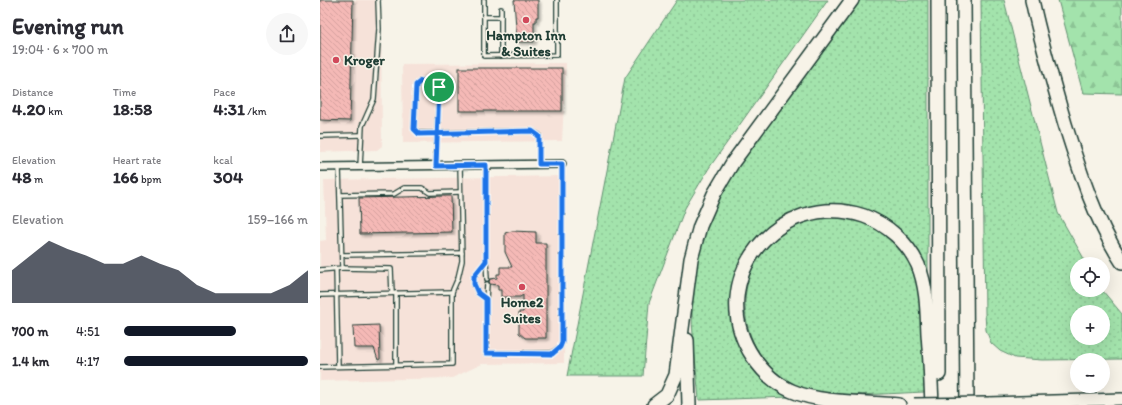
<!DOCTYPE html>
<meta charset="utf-8">
<style>
:root{--surface:#fff;--page:#f7f7f7;--text:#2b2b33;--muted:#7c7c81;--accent:#111827}
body{margin:0;font-family:Itim,sans-serif;background:var(--page);color:var(--text);height:100vh;display:flex;flex-direction:column;font-size:15px;white-space:nowrap}
*{box-sizing:border-box;margin:0}
p{font-size:13px;color:var(--muted)}
.icon{flex:none;width:22px;height:22px;fill:none;stroke:currentColor;stroke-width:2;stroke-linecap:round;stroke-linejoin:round}
.map{position:relative;flex:1;overflow:hidden}
.details{display:flex;flex-direction:column;background:var(--surface);width:320px}
.details>*{flex:none}
.tools{position:absolute;left:750px;top:257px;display:grid;gap:8px}
.tools a{display:grid;place-items:center;width:40px;height:40px;border-radius:50%;background:var(--surface);box-shadow:0 4px 16px #0002;font-size:20px}
.pin{position:absolute;display:grid;place-items:center;width:34px;height:34px;color:#fff;margin:-17px;border:2px solid #fff;border-radius:50%;box-shadow:0 1px 4px #0007}
.round{display:grid;place-items:center;flex:none;width:42px;height:42px;border-radius:21px;background:var(--page)}
.head{display:flex;align-items:center;justify-content:space-between;height:68px;padding:0 12px}
h1{font-size:22px;font-weight:700;line-height:30px}
.stats{display:grid;grid-template-columns:repeat(3,1fr);gap:6px;height:68px;padding:4px 12px}
.stats div{display:grid;align-content:center}
.stats b{font-size:17px;font-weight:700}
.stats small{font-size:11px;font-weight:400}
.stats p{font-size:11px}
.chart{height:112px;padding:8px 12px}
.chart p{display:flex;justify-content:space-between}
.chart svg{width:100%;height:72px;margin-top:4px;fill:var(--accent);opacity:.7}
ul{padding:0 12px;list-style:none;font-size:13px}
li{display:grid;grid-template-columns:64px 48px 1fr;align-items:center;height:30px}
li i{height:10px;border-radius:5px;background:var(--accent)}
main{display:flex;flex:1;min-height:0}
.map>svg:first-child{display:block}
</style>
<main>
<section class="details">
<div class="head"><div><h1>Evening run</h1><p>19:04 · 6 × 700 m</p></div><a class="round"><svg class="icon" aria-label="share" viewBox="0 0 24 24"><path d="M12 15V3M7 8l5-5 5 5M5 13v7h14v-7"/></svg></a></div>
<div class="stats">
<div><p>Distance</p><b>4.20<small> km</small></b></div>
<div><p>Time</p><b>18:58</b></div>
<div><p>Pace</p><b>4:31<small> /km</small></b></div>
</div>
<div class="stats">
<div><p>Elevation</p><b>48<small> m</small></b></div>
<div><p>Heart rate</p><b>166<small> bpm</small></b></div>
<div><p>kcal</p><b>304</b></div>
</div>
<div class="chart"><p><span>Elevation</span>159–166 m</p>
<svg viewBox="0 0 160 44" preserveAspectRatio="none"><path d="M0 44V24L10 15L20 6L30 11L40 15L50 20L60 20L70 15L80 20L90 24L100 33L110 38L120 38L130 38L140 38L150 33L160 24V44z"/></svg>
</div>
<ul>
<li><b>700 m</b>4:51<i style="width:61%"></i></li>
<li><b>1.4 km</b>4:17<i style="width:100%"></i></li>
</ul>
</section>
<div class="map">
<svg width="802" height="405" viewBox="0 0 802 405">
<defs>
<pattern id="grass-dots" width="8" height="8" patternUnits="userSpaceOnUse"><rect width="8" height="8" fill="#a3e3ac"/><path d="M2 2h.1M6 6h.1" fill="none" stroke="#8cc495" stroke-width="1.8" stroke-linecap="round"/></pattern>
<pattern id="forest-firs" width="22" height="20" patternUnits="userSpaceOnUse"><rect width="22" height="20" fill="#a3e3ac"/><path d="M5 1l3.5 6h-7zM16 11l3.5 6h-7z" fill="#8cc495"/></pattern>
<pattern id="building-back-hatch" width="6" height="6" patternUnits="userSpaceOnUse"><rect width="6" height="6" fill="#f5b9b6"/><path d="M-1 5l2 2M0 0l6 6M5-1l2 2" fill="none" stroke="#d2a09d"/></pattern>
<filter id="shadow"><feDropShadow dx="2.5" dy="2.5" stdDeviation="1" flood-color="#0004"/></filter>
</defs>
<rect width="100%" height="100%" fill="#f7f3e8"/>
<filter id="ink" filterUnits="userSpaceOnUse"><feTurbulence type="fractalNoise" baseFrequency=".025" numOctaves="2"/><feDisplacementMap in="SourceGraphic" scale="8" xChannelSelector="R" yChannelSelector="G"/><feConvolveMatrix kernelMatrix="1 2 1 2 8 2 1 2 1" color-interpolation-filters="sRGB"/></filter>
<g filter="url(#ink)">
<g fill="#f6e2d9">
<polygon points="0,0 61,0 62,146 57,150 0,152"/>
<polygon points="246,63 242,141 83,143 82,64"/>
<polygon points="246,176 244,363 162,364 132,378 0,381 0,241 6,240 4,180"/>
</g>
<g fill="url(#grass-dots)" stroke="#619070" fill-rule="evenodd">
<polygon points="357,0 508,0 389,168 365,208 329,303 323,376 247,376 305,78"/>
<path d="M538,0H608V278L577,229L488,208L466,216L445,229L424,256L414,285L411,310L417,338L431,364L471,397L379,400C376,361 369,319 373,279C379,213 424,157 462,106C487,70 513,35 538,0Z"/>
<path d="M661,0H684L738,213L767,264H757V290H782L802,314V359L722,360L695,358L680,351L671,343L666,330L665,313ZM757,312H783V338H757Z"/>
<path d="M511,216C614,227 601,313 605,392C575,393 509,399 483,389C414,361 404,269 467,228C480,220 497,219 511,216Z"/>
</g>
<polygon fill="url(#forest-firs)" stroke="#619070" points="738,0 802,0 802,94 763,93"/>
<g fill="url(#building-back-hatch)" stroke="#1f3d34" filter="url(#shadow)">
<polygon points="0,0 33,0 30,121 0,120"/>
<polygon points="194,0 218,0 218,17 216,17 216,22 214,22 214,42 197,42"/>
<rect x="139" y="68" width="103" height="43"/>
<polygon points="125,196 131,196 132,232 40,234 39,198"/>
<polygon points="192,231 216,232 216,243 226,243 226,338 205,338 199,333 199,312 203,312 203,295 200,297 181,297 181,290 178,290 178,285 170,284 169,282 170,279 177,278 177,274 180,274 180,267 192,267 185,252 185,233"/>
<polygon points="59,325 60,359 58,360 54,348 34,348 33,326"/>
</g>
<g fill="none" stroke-linecap="round" stroke-linejoin="round">
<defs>
<g id="lane">
<polyline points="164,0 164,56 237,55 237,0"/>
<polyline points="164,17 181,17"/>
<polyline points="181,56 181,9"/>
<polygon points="101,81 114,82 119,87 117,133 99,133 94,129 96,85"/>
<polyline points="0,136 41,135"/>
<polyline points="166,165 166,261 154,276 154,284 158,293 166,299 166,353 232,353 240,347 242,342 242,164"/>
<polyline points="116,166 117,133 212,131 219,135 219,164"/>
<polyline points="40,167 42,126 54,99 59,29 58,0"/>
<polyline points="20,195 74,194 84,188 102,188 110,193 140,192"/>
<polyline points="22,255 142,253"/>
<polyline points="166,261 167,279"/>
<polyline points="22,268 71,269 72,293"/>
<polyline points="16,269 18,366"/>
<polyline points="0,270 22,268 19,167"/>
<polyline points="76,293 76,365"/>
<polyline points="0,295 132,292"/>
<polyline points="166,299 167,284"/>
<polyline points="0,367 132,364 132,292 138,278 142,261 140,165"/>
</g>
<polyline id="street" points="0,167 242,164"/>
<polyline id="primary" points="669,403 802,399"/>
<g id="highway">
<polyline points="618,0 619,374"/>
<polyline points="644,0 647,405"/>
<path d="M712,0C721,42 733,83 745,124C760,172 775,220 802,262"/>
<polyline points="367,340 369,405"/>
<polyline points="334,405 347,395 356,375 371,259 380,226 394,194 413,162 532,0"/>
<path d="M579,405C546,402 502,404 472,391C456,384 443,372 433,357C382,280 459,188 544,216C567,224 588,243 598,265C607,287 607,311 608,334C610,358 611,381 612,405"/>
</g>
</defs>
<use href="#lane" stroke="#1f3d34" stroke-width="6"/>
<use href="#street" stroke="#1f3d34" stroke-width="10"/>
<use href="#primary" stroke="#1f3d34" stroke-width="14"/>
<use href="#highway" stroke="#1f3d34" stroke-width="16"/>
<use href="#lane" stroke="#f7f3e8" stroke-width="3.5"/>
<use href="#street" stroke="#f7f3e8" stroke-width="7"/>
<use href="#primary" stroke="#f7f3e8" stroke-width="11"/>
<use href="#highway" stroke="#f7f3e8" stroke-width="13"/>
<defs>
<polyline id="primary-bridge" points="594,404 669,403"/>
</defs>
<use href="#primary-bridge" stroke="#1f3d34" stroke-width="14" stroke-linecap="butt"/>
<use href="#primary-bridge" stroke="#f7f3e8" stroke-width="11"/>
</g>
</g>
<g fill="none" stroke-linecap="round" stroke-linejoin="round" filter="url(#ink)">
<defs>
<polyline id="route" points="119,87 116,166 166,165 166,261 154,276 154,284 158,293 166,299 166,353 232,354 240,347 242,342 242,164 219,164 219,136 212,131 99,134 94,129 96,85 101,81 114,82 119,87"/>
</defs>
<use href="#route" stroke="#fff" stroke-width="8"/>
<use href="#route" stroke="#1a73e8" stroke-width="5"/>
</g>
<g fill="#d1495b" stroke="#f7f3e8" stroke-width="1.5">
<circle cx="206" cy="20" r="4"/>
<circle cx="16" cy="60" r="4"/>
<circle cx="202" cy="287" r="4"/>
</g>
<g text-anchor="middle" stroke-width="3" stroke-linejoin="round" paint-order="stroke">
<g font-size="14" font-weight="bold" fill="#1f3d34" stroke="#f7f3e8">
<text x="206" y="40">Hampton Inn<tspan x="206" dy="16">&amp; Suites</tspan></text>
<text x="24" y="65" text-anchor="start">Kroger</text>
<text x="202" y="307">Home2<tspan x="202" dy="16">Suites</tspan></text>
</g>
</g>
</svg>
<div class="tools">
<a><svg class="icon" aria-label="locate" viewBox="0 0 24 24"><circle cx="12" cy="12" r="6"/><path d="M12 2v4M12 18v4M2 12h4M18 12h4"/></svg></a>
<a>+</a>
<a>−</a>
</div>
<div class="pin" style="left:119px;top:87px;background:#1e9e55"><svg class="icon" aria-label="arrive" viewBox="0 0 24 24"><path d="M6 21V4h12l-3 4 3 4H6"/></svg></div>
</div>
</main>
